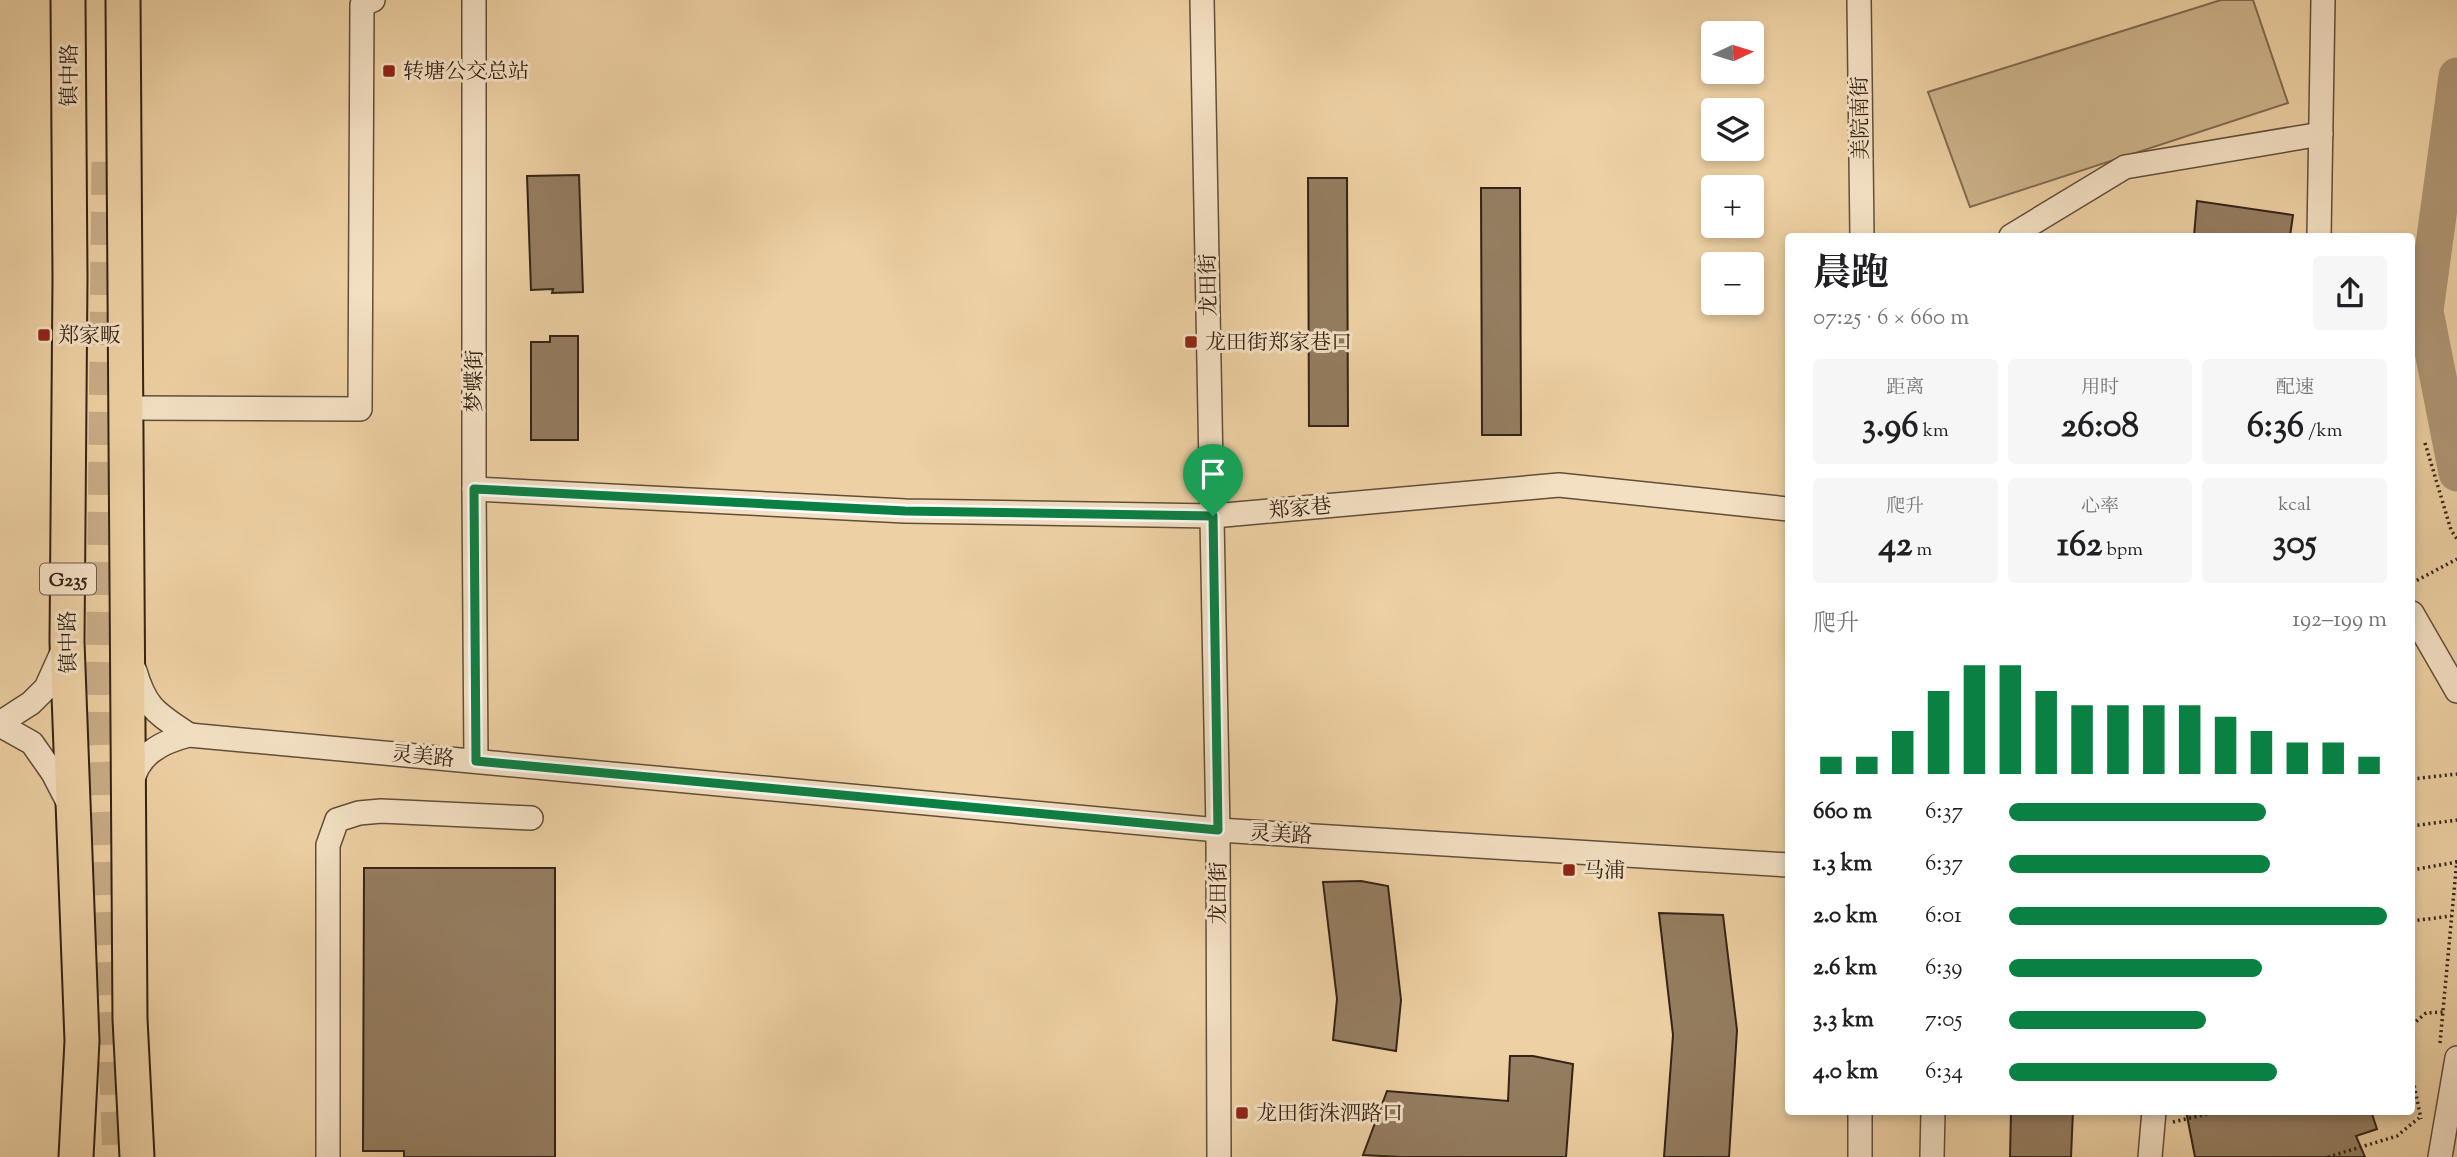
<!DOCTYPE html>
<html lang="zh">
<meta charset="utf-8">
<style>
:root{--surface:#fff;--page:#f6f6f6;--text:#202124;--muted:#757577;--accent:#0b8043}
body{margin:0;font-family:"Sorts Mill Goudy","Noto Serif SC",serif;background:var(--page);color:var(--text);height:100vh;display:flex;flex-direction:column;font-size:26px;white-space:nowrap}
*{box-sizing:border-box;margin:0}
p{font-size:23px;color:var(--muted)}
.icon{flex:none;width:38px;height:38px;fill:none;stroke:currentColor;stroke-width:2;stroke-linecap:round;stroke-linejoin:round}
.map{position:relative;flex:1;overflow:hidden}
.details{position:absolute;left:1785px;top:233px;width:630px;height:882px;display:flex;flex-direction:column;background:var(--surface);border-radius:7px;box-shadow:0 4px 10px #0003}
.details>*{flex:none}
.needle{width:46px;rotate:86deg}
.buttons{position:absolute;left:1701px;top:21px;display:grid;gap:14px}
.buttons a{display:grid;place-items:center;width:63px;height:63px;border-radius:7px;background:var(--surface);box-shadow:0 4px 10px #0003;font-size:35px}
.pin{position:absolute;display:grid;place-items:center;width:60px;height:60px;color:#fff;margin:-72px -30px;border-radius:50% 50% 50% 0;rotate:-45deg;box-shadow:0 0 7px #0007}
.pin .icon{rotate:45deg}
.round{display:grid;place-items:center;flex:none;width:74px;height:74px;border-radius:7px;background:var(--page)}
.overview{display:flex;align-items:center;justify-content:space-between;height:119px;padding:0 28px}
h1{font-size:38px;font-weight:700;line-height:52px}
.figures{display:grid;grid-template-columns:repeat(3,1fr);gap:10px;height:119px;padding:7px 28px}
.figures div{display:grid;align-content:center;border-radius:7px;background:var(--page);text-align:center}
.figures b{font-size:35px;font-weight:700}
.figures small{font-size:19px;font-weight:400}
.figures p{font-size:19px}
.chart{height:196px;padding:14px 28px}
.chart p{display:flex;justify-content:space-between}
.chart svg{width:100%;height:126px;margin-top:7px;stroke:var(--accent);stroke-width:6}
ul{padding:0 28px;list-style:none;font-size:23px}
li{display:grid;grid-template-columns:112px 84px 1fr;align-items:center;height:52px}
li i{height:18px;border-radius:9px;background:var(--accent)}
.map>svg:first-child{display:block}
</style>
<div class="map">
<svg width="2457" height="1157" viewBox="0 0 2457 1157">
<rect width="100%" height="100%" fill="#edd0a3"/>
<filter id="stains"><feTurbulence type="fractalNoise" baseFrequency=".00286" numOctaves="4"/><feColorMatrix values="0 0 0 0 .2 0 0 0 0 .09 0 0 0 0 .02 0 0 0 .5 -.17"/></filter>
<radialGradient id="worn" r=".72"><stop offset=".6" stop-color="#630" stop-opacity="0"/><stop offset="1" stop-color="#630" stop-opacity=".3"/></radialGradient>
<polygon fill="#cdb38b" stroke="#806b51" stroke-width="2" points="2221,0 2253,0 2288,103 1970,207 1928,92"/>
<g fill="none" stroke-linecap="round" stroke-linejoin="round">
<polyline stroke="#ae9573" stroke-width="37" points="2457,76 2425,311 2457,473"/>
</g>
<g fill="#947d60" stroke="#332317" stroke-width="2">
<polygon points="579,175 583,292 552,293 553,289 531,290 527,176"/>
<polygon points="1308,178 1347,178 1348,426 1309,426"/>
<polygon points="1481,188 1520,188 1521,435 1482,435"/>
<polygon points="2197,201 2293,215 2290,236 2194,236"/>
<polygon points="550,336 578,336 578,440 531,440 531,342 550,342"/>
<polygon points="364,868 555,868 555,1157 404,1157 404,1151 363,1151"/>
<polygon points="1361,881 1388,886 1401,1000 1396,1051 1333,1040 1337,999 1323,882"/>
<polygon points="1659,913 1723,915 1737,1030 1729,1157 1664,1157 1673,1035"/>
<polygon points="1510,1056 1533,1056 1573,1064 1566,1157 1401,1157 1363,1155 1387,1091 1508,1101"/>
<polygon points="2011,1111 2073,1111 2071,1157 2010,1157"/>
<polygon points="2186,1111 2371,1111 2377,1129 2356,1136 2365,1157 2195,1157"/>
</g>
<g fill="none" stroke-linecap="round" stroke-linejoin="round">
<polyline stroke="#c8ad87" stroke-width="33" stroke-dasharray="33 17" stroke-linecap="butt" points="108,162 102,727 119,1157"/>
<defs>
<g id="minor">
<polyline points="474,0 474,489 476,761"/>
<polyline points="1202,0 1218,830 1219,1157"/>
<polyline points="1859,0 1862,236"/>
<polyline points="2011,236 2125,167 2321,134"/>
<polyline points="2319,236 2323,0"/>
<polyline points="126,408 360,409 362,5 373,0"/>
<polyline points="474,489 905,511 1213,516 1559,485 1788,509"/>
<polyline points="2412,613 2457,691"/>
<path d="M135,671C146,709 157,713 189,735"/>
<polyline points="0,723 31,703 46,688 64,648"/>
<polyline points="0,725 32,743 53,773 69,804"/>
<path d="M132,785C136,755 161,742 189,735L1218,830L1788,865"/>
<polyline points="328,1157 328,845 337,820 359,813 381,811 531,818"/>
<polyline points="1860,1157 1860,1111"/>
<polyline points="1932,1157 1933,1111"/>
<polyline points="2150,1157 2154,1111"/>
<polyline points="2440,1157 2457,1058"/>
</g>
<g id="highway">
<polyline points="68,0 70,278 67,642 82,1041 76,1157"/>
<polyline points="123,0 130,1019 137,1157"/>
</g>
</defs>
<use href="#minor" stroke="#624e3a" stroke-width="26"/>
<use href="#highway" stroke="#332317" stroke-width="37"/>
<g stroke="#332317" stroke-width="3.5" stroke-dasharray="2 3.5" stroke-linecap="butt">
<polyline points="2425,443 2451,530 2457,539"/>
<polyline points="2412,583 2457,559"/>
<polyline points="2412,779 2457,774"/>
<polyline points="2412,826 2457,820"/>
<polyline points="2412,870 2457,862"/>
<polyline points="2412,921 2451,916"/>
<polyline points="2412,1025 2426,1013 2443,1012"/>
<polyline points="2440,1043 2457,859"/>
<polyline points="2412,1075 2421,1119"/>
<polyline points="2173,1122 2220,1111"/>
<polyline points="2328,1157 2397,1136 2419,1118"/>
</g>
<use href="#minor" stroke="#f3e0c3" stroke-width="23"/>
<use href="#highway" stroke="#edd0a3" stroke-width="33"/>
</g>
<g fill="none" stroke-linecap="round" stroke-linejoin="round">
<defs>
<polygon id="route" points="474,489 905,511 1213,516 1218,830 476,761"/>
</defs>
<use href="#route" stroke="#fff" stroke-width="14"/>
<use href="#route" stroke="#0b8043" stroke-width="9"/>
</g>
<g fill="#8f2418" stroke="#f3e0c3" stroke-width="2.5">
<rect x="382" y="64" width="14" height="14" rx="3.5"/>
<rect x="37" y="328" width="14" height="14" rx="3.5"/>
<rect x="1184" y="335" width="14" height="14" rx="3.5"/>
<rect x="1562" y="863" width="14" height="14" rx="3.5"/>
<rect x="1235" y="1106" width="14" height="14" rx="3.5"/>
</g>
<g text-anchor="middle" stroke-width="6" stroke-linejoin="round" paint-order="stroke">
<rect fill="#f3e0c3" stroke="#6d5c4b" stroke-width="2" x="40" y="563.5" width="56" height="31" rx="5"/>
<g font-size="19" font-weight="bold" fill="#332317">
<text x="68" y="586">G235</text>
</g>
<g font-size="21" fill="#332317" stroke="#f3e0c3" text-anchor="start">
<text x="403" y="78">转塘公交总站</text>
<text x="58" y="342">郑家畈</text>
<text x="1205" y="349">龙田街郑家巷口</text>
<text x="1583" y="877">马浦</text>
<text x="1256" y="1120">龙田街洙泗路口</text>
</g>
<g font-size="21" fill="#332317" stroke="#f3e0c3">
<text transform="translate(69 75) rotate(-90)" y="7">镇中路</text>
<text transform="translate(1860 118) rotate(-91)" y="7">美院南街</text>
<text transform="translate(1208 285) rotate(-91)" y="7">龙田街</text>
<text transform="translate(474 381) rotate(-90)" y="7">梦蝶街</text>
<text transform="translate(1300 508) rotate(-5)" y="7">郑家巷</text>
<text transform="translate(68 642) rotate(-91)" y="7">镇中路</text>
<text transform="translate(423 756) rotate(5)" y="7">灵美路</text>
<text transform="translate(1281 834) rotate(3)" y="7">灵美路</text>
<text transform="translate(1218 893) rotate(-90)" y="7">龙田街</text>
</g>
</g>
<rect width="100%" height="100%" filter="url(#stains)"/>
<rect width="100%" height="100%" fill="url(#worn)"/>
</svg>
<div class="buttons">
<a><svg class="needle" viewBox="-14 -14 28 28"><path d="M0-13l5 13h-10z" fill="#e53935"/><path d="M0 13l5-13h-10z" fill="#757577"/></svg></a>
<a><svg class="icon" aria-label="layers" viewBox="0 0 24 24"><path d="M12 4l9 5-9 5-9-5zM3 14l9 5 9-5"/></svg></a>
<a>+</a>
<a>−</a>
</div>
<div class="pin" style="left:1213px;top:516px;background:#1e9e55"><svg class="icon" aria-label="arrive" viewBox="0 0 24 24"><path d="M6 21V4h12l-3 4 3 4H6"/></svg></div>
<section class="details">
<div class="overview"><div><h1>晨跑</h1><p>07:25 · 6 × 660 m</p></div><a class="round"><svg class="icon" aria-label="share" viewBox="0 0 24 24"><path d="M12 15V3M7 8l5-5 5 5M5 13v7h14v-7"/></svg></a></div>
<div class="figures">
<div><p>距离</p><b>3.96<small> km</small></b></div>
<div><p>用时</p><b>26:08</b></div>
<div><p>配速</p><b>6:36<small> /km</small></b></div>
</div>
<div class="figures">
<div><p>爬升</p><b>42<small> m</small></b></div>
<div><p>心率</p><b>162<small> bpm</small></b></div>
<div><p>kcal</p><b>305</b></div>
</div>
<div class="chart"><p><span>爬升</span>192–199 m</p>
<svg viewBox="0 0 160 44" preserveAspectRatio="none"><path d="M5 44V38M15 44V38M25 44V29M35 44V15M45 44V6M55 44V6M65 44V15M75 44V20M85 44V20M95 44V20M105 44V20M115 44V24M125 44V29M135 44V33M145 44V33M155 44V38"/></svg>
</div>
<ul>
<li><b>660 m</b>6:37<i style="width:68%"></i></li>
<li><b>1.3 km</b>6:37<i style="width:69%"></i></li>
<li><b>2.0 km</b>6:01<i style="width:100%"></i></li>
<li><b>2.6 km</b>6:39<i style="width:67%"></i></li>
<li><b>3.3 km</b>7:05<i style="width:52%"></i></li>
<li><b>4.0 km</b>6:34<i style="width:71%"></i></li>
</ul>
</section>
</div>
